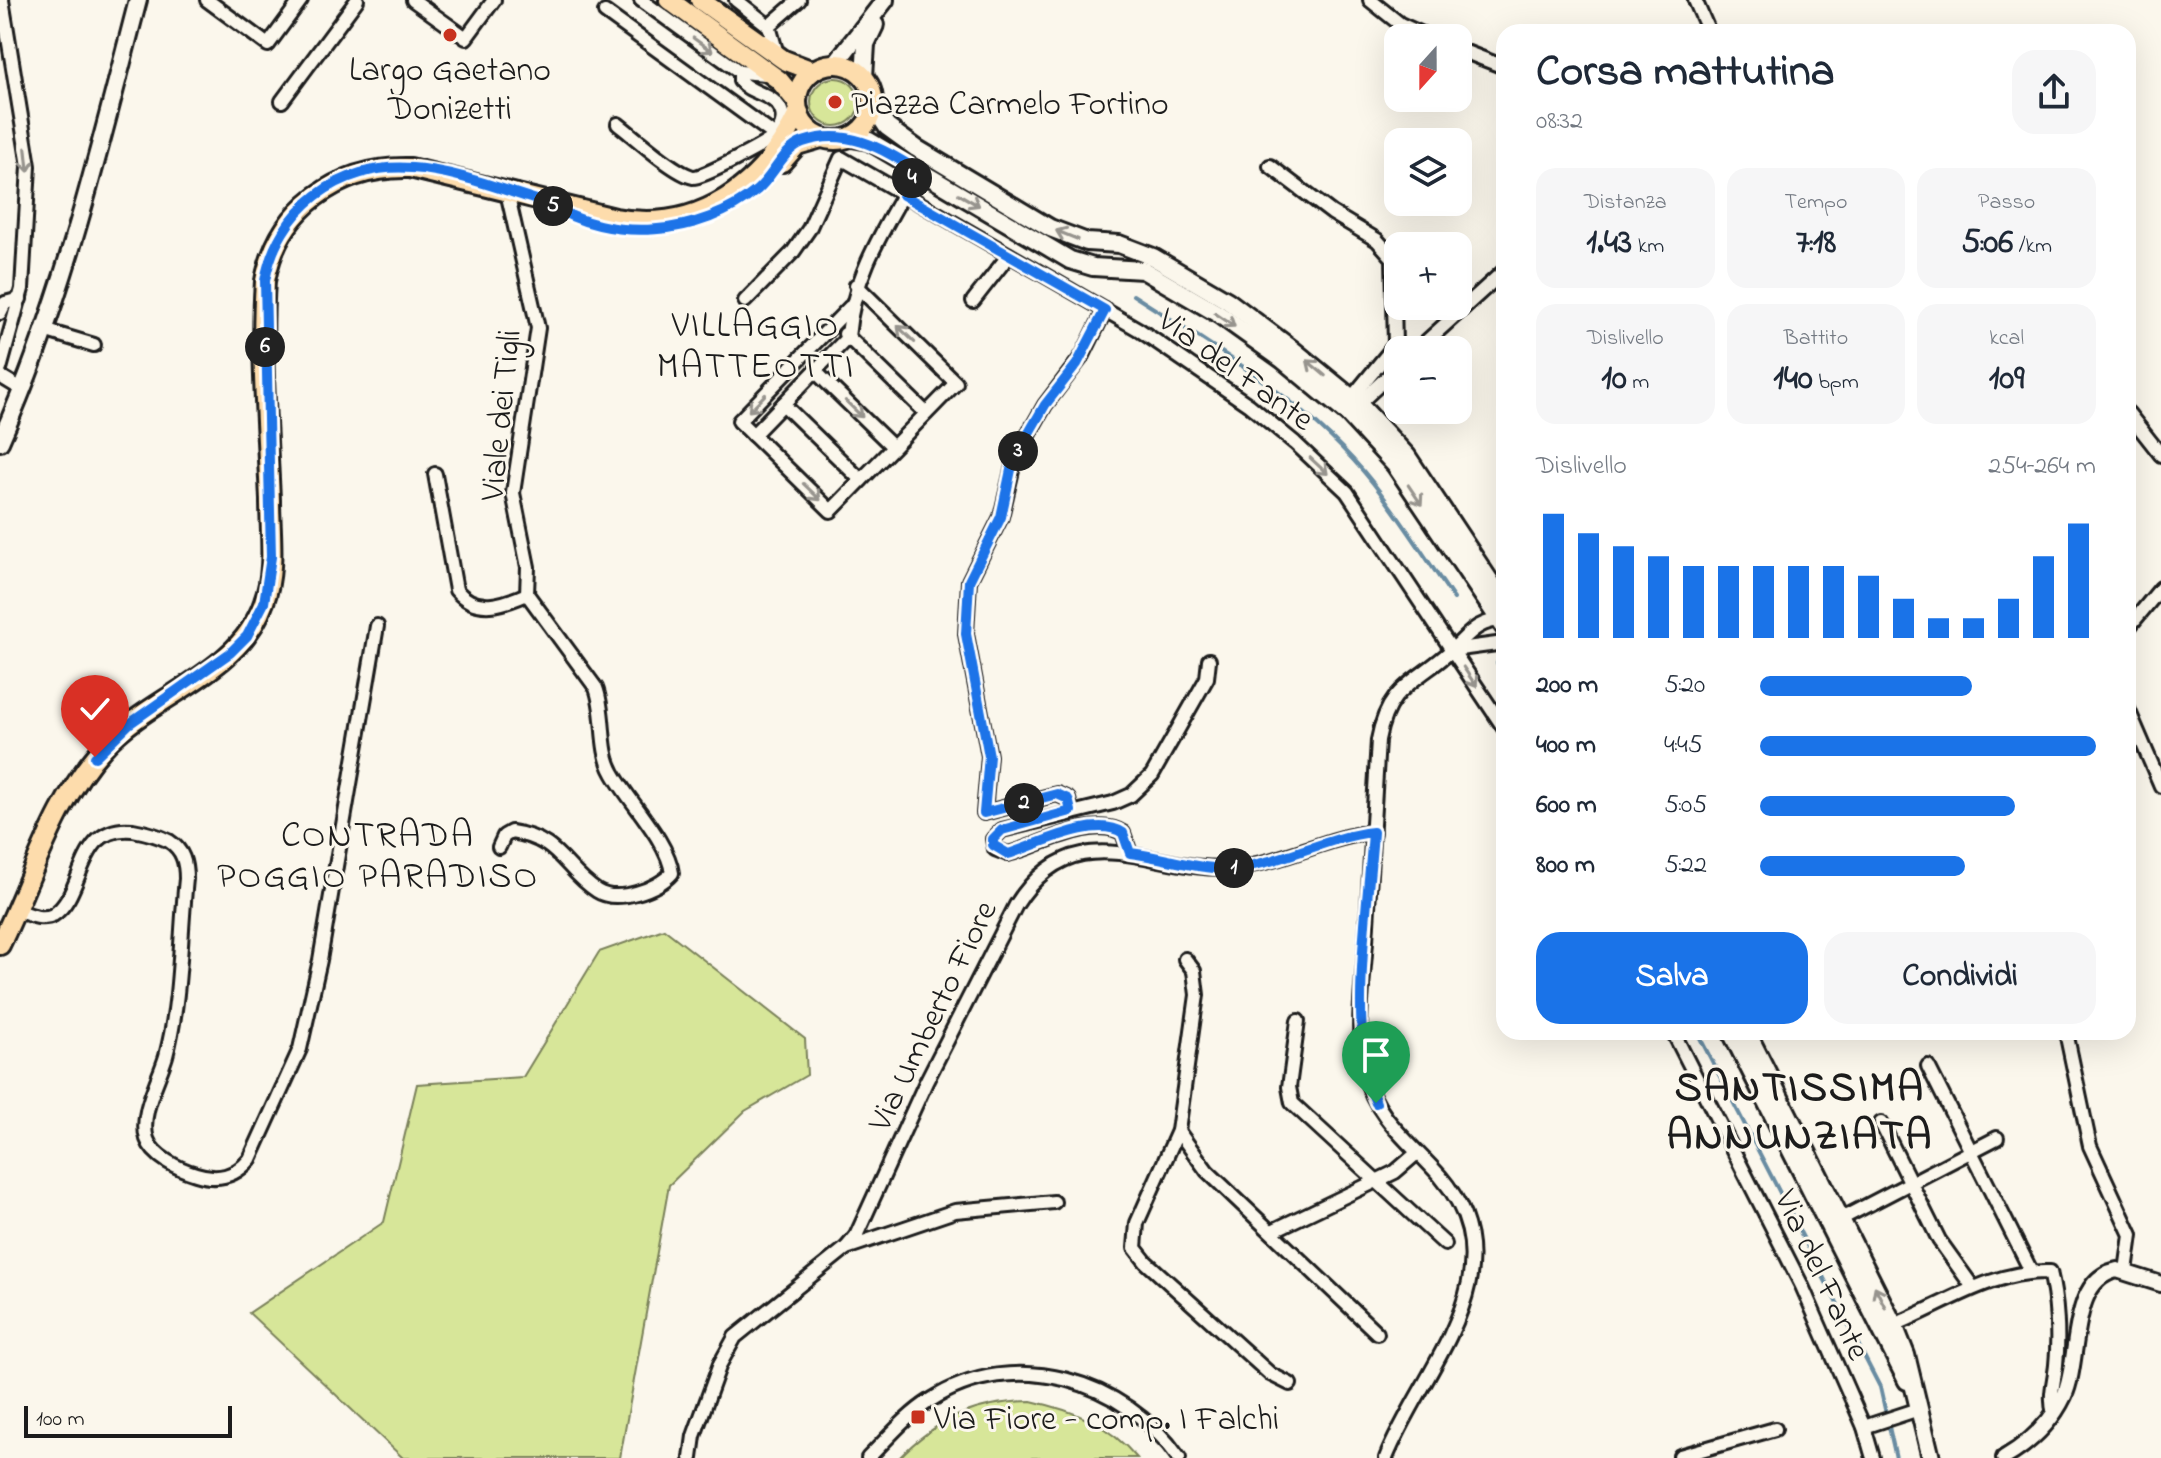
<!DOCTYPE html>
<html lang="it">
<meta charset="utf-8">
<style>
:root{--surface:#fff;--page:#f6f6f7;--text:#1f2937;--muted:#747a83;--accent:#1a73e8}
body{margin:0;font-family:"Indie Flower",sans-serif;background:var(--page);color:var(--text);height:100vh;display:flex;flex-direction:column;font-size:30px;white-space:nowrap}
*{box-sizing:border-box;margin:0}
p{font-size:26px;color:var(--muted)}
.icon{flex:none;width:44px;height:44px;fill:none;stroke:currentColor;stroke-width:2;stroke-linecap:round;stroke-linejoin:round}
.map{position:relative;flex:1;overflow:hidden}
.panel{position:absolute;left:1496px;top:24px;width:640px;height:1016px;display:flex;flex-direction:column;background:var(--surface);border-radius:24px;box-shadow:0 8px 32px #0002}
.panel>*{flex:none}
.needle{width:52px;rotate:201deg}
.controls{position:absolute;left:1384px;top:24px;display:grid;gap:16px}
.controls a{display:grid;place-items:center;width:88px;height:88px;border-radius:16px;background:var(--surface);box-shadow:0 8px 32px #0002;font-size:40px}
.scale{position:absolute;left:24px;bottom:20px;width:208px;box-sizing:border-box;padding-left:8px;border:4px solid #1c1c1c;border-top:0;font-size:22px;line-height:28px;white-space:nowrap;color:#1c1c1c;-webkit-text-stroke:6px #fbf7ec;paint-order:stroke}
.pin{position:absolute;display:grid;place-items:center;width:68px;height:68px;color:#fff;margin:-82px -34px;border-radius:50% 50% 50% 0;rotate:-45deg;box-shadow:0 0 8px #0007}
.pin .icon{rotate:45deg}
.km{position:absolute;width:40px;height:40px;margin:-20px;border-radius:50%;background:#222;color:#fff;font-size:22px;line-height:40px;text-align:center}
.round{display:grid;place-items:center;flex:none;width:84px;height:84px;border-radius:24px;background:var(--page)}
.overview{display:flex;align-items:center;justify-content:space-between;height:136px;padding:0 40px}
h1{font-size:44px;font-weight:700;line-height:60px}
.stats{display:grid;grid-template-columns:repeat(3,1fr);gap:12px;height:136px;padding:8px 40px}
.stats div{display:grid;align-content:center;border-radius:20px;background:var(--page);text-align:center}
.stats b{font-size:34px;font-weight:700}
.stats small{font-size:22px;font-weight:400}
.stats p{font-size:22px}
.chart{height:224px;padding:16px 40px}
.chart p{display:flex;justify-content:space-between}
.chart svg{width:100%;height:144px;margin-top:8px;stroke:var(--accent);stroke-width:6}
.primary-button{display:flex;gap:16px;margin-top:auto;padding:16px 40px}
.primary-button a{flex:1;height:92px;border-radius:24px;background:var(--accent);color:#fff;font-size:32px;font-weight:700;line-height:92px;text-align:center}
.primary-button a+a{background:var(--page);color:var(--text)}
ul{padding:0 40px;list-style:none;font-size:26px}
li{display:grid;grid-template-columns:128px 96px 1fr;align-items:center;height:60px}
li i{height:20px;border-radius:10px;background:var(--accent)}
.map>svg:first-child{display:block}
</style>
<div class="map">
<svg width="2161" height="1458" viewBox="0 0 2161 1458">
<rect width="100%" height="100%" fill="#fbf7ec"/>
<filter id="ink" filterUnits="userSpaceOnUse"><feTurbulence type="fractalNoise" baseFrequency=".0125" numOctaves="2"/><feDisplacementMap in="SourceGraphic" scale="16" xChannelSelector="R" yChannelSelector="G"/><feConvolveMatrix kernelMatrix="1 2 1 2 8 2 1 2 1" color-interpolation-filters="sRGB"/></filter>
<g filter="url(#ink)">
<g fill="#d7e699" stroke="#7a815a" stroke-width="2">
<circle cx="835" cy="102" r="24"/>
<polygon points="664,929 805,1039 807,1075 745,1111 669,1185 620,1458 403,1458 249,1313 384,1222 417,1084 523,1077 599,952"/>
<path d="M1031,1401C1072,1410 1109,1424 1137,1458H899C936,1419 977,1402 1031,1401Z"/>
</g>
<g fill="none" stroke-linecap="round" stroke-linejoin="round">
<g stroke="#698ca2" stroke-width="4">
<path d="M1133,295C1217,349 1310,403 1373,483C1402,520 1427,560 1454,599"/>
<polyline points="1497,663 1504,674"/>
<polyline points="1697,1032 1880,1387 1896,1458"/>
</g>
<defs>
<g id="minor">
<polyline points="207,0 268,45 301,0"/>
<polyline points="413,0 466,38 494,0"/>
<polyline points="641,0 740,72 766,74"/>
<polyline points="736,0 769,26 777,54"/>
<polyline points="1370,0 1400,24 1431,38"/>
<polyline points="1695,0 1709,32"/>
<polyline points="605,12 781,140"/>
<polyline points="769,26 799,0"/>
<polyline points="1458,49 1504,67"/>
<polyline points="282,101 357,0"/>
<path d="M618,124C635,137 674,173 693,177C702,178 767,144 775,136C781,131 784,120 782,113C776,93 751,95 740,81V72"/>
<polyline points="1270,166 1332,213 1377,240 1393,258 1395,345 1349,401"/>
<polyline points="745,301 793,252 809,229 841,158 1138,329 1249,405 1295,443 1347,492 1504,728"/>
<polyline points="973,301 1009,255"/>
<polyline points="850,307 739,421 831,511 956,383 856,285"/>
<polyline points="0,313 5,303 20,299"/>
<polyline points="47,331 94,345"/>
<polyline points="845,334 926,413"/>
<polyline points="1417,350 1504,271"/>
<polyline points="0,369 22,289 29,166 2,0"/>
<polyline points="815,371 893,447"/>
<polyline points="0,376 23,390"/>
<polyline points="783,404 861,480"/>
<polyline points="1353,409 1398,367"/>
<polyline points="2128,413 2161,455"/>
<path d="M753,435L848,337C853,274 887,224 917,170"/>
<path d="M435,474L456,590C476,614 502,605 527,594"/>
<polyline points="2128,628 2161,588"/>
<polyline points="1452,650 1504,643"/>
<polyline points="2128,709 2161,786"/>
<polyline points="1071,811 1068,799 1057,794 984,813 989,756 966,634 969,581 1001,517 1015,458 1045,405 1083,355 1105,310"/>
<path d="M499,847L504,836L511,832C561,839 563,869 597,891C617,904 658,889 672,873C668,841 629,802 613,773C599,749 606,714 596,688L527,594L528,567L513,493L538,328L507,192"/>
<path d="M1130,853L1123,833C1094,814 1037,847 1008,854L995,849L993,839L1002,830L1113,803L1131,795L1152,775L1207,678L1209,660"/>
<path d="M17,910C28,914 41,921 53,915C86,895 75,824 133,830C144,832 159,836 169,841C183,850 186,863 186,879C180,936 181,1000 166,1056C159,1080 139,1114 147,1139C153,1157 179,1169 196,1174C218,1181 235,1177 250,1159L300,1049L320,960L377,626"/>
<polyline points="1185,959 1194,971 1197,995 1178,1131 1137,1223 1135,1248 1146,1262 1270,1374 1290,1384"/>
<polyline points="1298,1021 1289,1087 1292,1103 1445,1244"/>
<polyline points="1673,1032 1802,1286 1864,1427 1873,1458"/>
<polyline points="2066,1032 2090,1146 2131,1235 2126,1271"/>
<polyline points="1928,1066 2031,1271"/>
<polyline points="1881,1123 1939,1240 1972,1286"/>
<polyline points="1178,1131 1207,1171 1377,1333"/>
<polyline points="1837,1221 1997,1138"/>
<polyline points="1272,1231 1395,1172 1417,1153"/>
<polyline points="846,1248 955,1211 1054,1202"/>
<path d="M1894,1325C1946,1304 1992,1270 2050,1272C2057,1300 2059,1336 2056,1365C2054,1384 2049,1396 2054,1414"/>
<polyline points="1864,1427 1919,1409"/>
<polyline points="1680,1456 1775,1429"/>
<path d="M691,1458L694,1436L720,1364L735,1337L846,1248L856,1236L926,1082L1016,905C1077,808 1154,876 1236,867C1283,863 1326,837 1373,832"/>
<path d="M868,1458C888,1438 907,1415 931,1400C1014,1346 1125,1380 1179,1458"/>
<path d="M1386,1458C1423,1366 1522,1272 1440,1176C1411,1143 1376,1119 1365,1074C1355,1032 1363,984 1366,941C1370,874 1374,807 1378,740C1388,685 1416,683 1452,650C1469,634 1478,620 1504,620"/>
</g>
<path id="tertiary" d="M2004,1458C2030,1443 2051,1423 2064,1396C2081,1360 2068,1280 2117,1270L2161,1284"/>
<g id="secondary">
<polyline points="835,64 885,0"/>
<polyline points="864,77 866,44 875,25"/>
<polyline points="873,106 887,127 916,148 1050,228 1087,242 1119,244 1153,257 1228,301 1292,349 1358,403 1407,456 1504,602"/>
<polyline points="852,138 869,141 1070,260 1093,267 1143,270 1220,315 1283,360 1348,414 1395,465 1504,627"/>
<path d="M0,442C64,299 99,150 138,0"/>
<polyline points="1731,1032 1907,1381"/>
<polyline points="1747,1032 1894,1325 1906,1355 1931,1458"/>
</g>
<g id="primary">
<polyline points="669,0 779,80 797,102"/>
<polyline points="700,0 784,60 813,71"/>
<circle cx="835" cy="102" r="38"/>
<polyline points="782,162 797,145 821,138"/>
<path d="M0,945C32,880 54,801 104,747C152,694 240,674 264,602C276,570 270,533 270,500C267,428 260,353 265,281C278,209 338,166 410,168L615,218C699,234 764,185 799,112"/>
</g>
</defs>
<use href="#minor" stroke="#1c1c1c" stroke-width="18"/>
<use href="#tertiary" stroke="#1c1c1c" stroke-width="20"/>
<use href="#secondary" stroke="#1c1c1c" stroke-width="22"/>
<use href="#primary" stroke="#1c1c1c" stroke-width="24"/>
<use href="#minor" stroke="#fbf7ec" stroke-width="12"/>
<use href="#tertiary" stroke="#fbf7ec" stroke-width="14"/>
<use href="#secondary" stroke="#fbf7ec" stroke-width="16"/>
<use href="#primary" stroke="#fddcac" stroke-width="18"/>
</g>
<defs><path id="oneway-shaft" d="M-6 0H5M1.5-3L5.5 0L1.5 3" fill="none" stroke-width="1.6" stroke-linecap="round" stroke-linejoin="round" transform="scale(2)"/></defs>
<g stroke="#97948e">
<use href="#oneway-shaft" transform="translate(703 45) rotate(36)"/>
<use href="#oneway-shaft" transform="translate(27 160) rotate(84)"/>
<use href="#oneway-shaft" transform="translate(969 200) rotate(30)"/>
<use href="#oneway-shaft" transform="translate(1067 235) rotate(-158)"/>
<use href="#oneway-shaft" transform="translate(1225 320) rotate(34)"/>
<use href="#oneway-shaft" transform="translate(906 334) rotate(-136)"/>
<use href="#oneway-shaft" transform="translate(1316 368) rotate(-140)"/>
<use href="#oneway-shaft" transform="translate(757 403) rotate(134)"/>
<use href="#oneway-shaft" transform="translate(854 409) rotate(44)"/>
<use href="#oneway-shaft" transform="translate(1319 466) rotate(43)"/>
<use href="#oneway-shaft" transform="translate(812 492) rotate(44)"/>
<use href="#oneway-shaft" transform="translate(1415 495) rotate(56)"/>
<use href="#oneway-shaft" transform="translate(1470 677) rotate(56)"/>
<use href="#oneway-shaft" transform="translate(1880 1297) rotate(-116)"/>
</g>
</g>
<g fill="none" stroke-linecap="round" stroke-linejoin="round" filter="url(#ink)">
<defs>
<path id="route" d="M95,757L129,724L230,653L247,636L264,603L271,557L265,281C277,210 340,162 412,168C458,171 505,191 550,204C609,244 702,236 757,190C773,177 783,149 803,142C847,127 881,148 917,170L903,195L1105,310L1077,364L1045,405L1022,445L1012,465L1001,517L969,581L966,634L989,756L984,813L1057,794L1068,799L1071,811L1002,830L993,839V845L1008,854C1036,846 1095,814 1123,833L1130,853C1165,857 1199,871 1235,868C1283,863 1326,837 1373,832C1368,908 1347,1036 1376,1103"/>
</defs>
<use href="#route" stroke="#fff" stroke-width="16"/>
<use href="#route" stroke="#1a73e8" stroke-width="10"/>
</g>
<g fill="#c8321e" stroke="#fbf7ec" stroke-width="3">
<circle cx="450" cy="35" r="8"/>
<circle cx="835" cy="102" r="8"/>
<rect x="910" y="1409" width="16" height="16" rx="4"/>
</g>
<g text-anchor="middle" stroke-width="6" stroke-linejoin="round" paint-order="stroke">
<g font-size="34" fill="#1c1c1c" stroke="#fbf7ec" text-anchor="start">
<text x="450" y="80" text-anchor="middle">Largo Gaetano<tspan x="450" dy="39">Donizetti</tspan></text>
<text x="851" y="114">Piazza Carmelo Fortino</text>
<text x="934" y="1429">Via Fiore - comp. I Falchi</text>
</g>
<g font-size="34" fill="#1c1c1c" stroke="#fbf7ec">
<text transform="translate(1237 368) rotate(36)" y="12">Via del Fante</text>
<text transform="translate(499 415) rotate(-84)" y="12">Viale dei Tigli</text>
<text transform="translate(931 1015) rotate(-64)" y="12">Via Umberto Fiore</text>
<text transform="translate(1824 1274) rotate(65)" y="12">Via del Fante</text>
</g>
<g font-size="36" letter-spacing="2" fill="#1c1c1c" stroke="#fbf7ec">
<text x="756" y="336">VILLAGGIO<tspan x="756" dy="41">MATTEOTTI</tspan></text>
<text x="378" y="846">CONTRADA<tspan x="378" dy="41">POGGIO PARADISO</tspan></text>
</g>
<g font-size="42" font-weight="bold" letter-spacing="2" fill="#1c1c1c" stroke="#fbf7ec">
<text x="1800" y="1100">SANTISSIMA<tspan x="1800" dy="48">ANNUNZIATA</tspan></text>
</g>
</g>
</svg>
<div class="controls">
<a><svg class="needle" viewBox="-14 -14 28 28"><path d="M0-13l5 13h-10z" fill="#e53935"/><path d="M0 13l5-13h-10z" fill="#747a83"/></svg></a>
<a><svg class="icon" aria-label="layers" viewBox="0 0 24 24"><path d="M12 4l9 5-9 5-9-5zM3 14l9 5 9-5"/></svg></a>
<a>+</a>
<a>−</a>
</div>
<div class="scale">100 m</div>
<div class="pin" style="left:1376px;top:1103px;background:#1e9e55"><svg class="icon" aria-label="arrive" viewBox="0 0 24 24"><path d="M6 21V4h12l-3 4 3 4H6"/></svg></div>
<div class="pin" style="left:95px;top:757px;background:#d93025"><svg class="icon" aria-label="check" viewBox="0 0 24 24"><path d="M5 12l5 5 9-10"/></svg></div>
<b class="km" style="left:1234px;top:868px">1</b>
<b class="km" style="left:1024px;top:803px">2</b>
<b class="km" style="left:1018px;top:451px">3</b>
<b class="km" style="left:912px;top:178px">4</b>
<b class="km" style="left:553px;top:206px">5</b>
<b class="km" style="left:265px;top:347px">6</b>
<section class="panel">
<div class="overview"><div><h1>Corsa mattutina</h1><p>08:32</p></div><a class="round"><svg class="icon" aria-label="share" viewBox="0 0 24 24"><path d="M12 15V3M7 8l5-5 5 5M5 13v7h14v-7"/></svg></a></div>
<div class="stats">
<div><p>Distanza</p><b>1.43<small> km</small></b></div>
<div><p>Tempo</p><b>7:18</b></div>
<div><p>Passo</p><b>5:06<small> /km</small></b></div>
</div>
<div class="stats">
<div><p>Dislivello</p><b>10<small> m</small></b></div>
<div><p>Battito</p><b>140<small> bpm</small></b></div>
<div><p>kcal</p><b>109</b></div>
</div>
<div class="chart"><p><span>Dislivello</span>254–264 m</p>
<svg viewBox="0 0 160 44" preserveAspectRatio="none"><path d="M5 44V6M15 44V12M25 44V16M35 44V19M45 44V22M55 44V22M65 44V22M75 44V22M85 44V22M95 44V25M105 44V32M115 44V38M125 44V38M135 44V32M145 44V19M155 44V9"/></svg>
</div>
<ul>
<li><b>200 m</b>5:20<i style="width:63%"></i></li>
<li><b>400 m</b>4:45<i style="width:100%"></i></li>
<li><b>600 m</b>5:05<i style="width:76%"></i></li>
<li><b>800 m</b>5:22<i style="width:61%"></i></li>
</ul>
<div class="primary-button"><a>Salva</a><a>Condividi</a></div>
</section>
</div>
